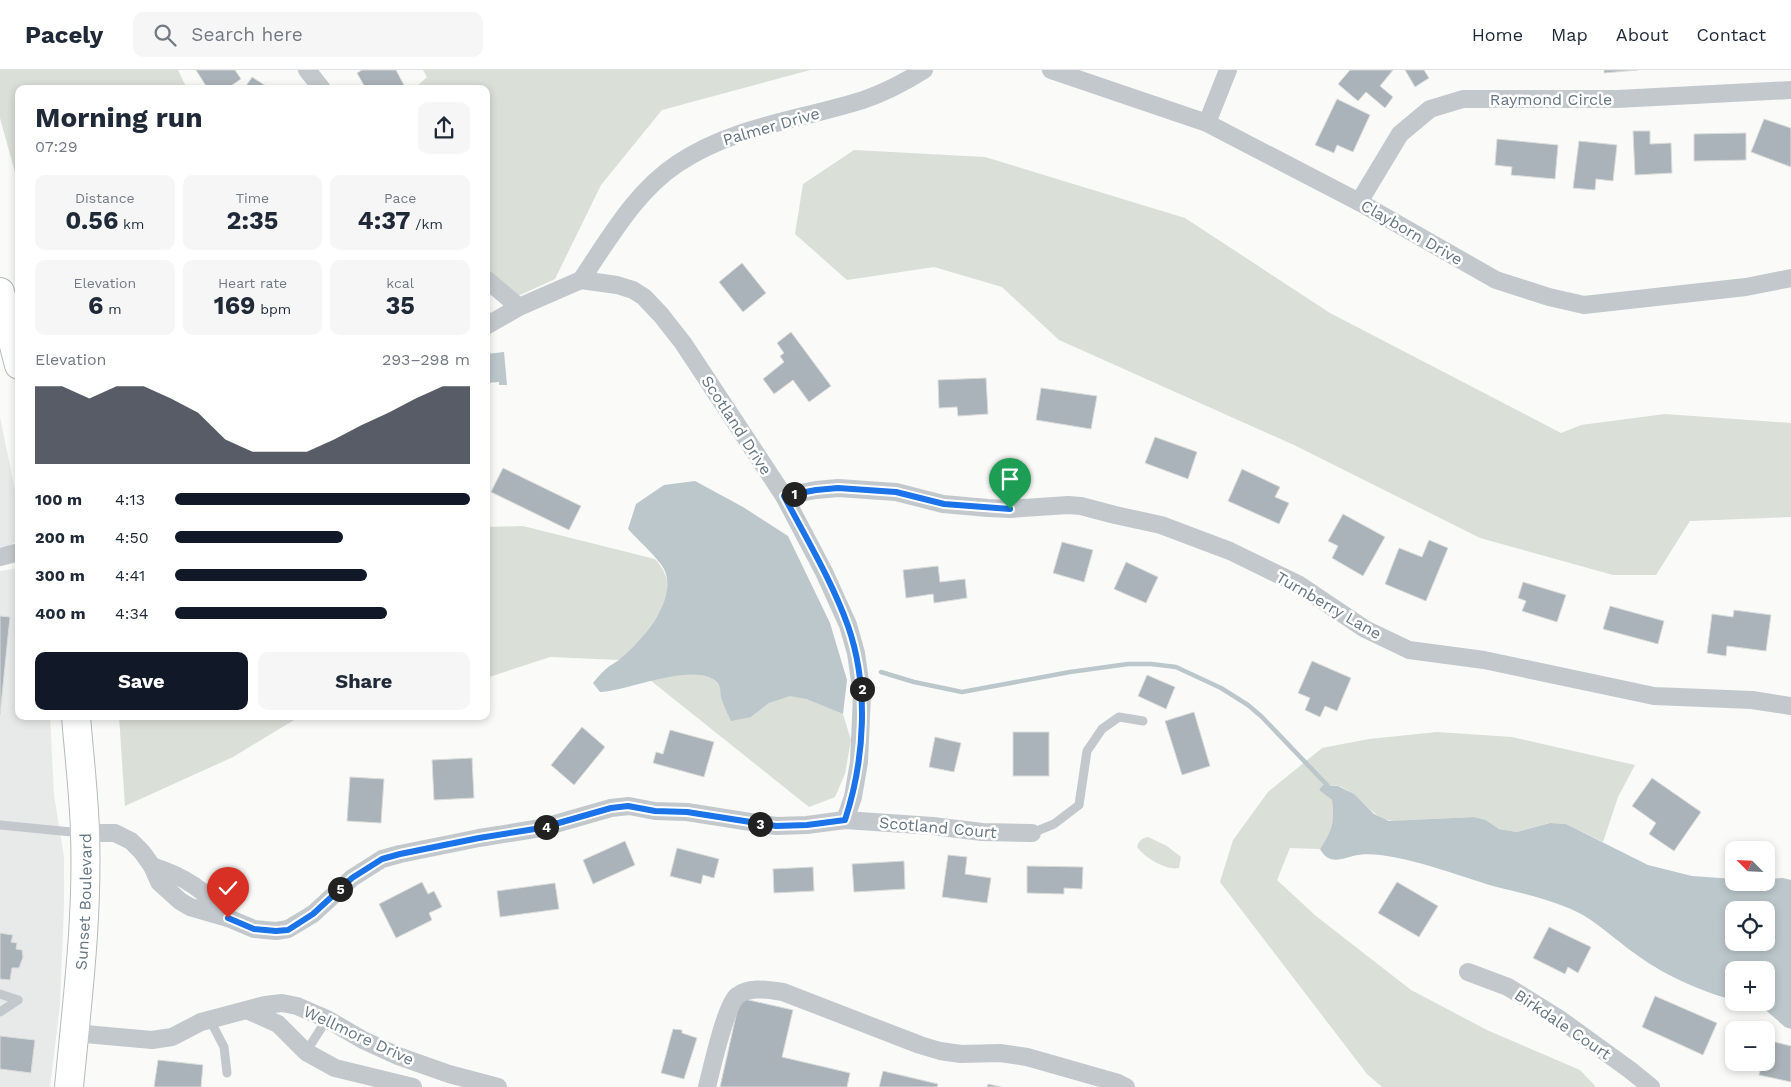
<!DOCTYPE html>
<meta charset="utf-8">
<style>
:root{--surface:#fff;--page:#f6f6f7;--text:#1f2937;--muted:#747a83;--line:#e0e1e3;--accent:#111827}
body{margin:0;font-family:"Work Sans",sans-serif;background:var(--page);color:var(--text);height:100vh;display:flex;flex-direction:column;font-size:19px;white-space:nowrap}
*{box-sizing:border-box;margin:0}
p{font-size:16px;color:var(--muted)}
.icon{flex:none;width:28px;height:28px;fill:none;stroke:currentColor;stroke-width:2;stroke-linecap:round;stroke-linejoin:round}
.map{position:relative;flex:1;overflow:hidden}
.details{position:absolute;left:15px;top:15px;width:475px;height:635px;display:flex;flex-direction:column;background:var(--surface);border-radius:10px;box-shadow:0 2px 8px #0003}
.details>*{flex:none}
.needle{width:32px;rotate:294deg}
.tools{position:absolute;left:1725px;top:771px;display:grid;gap:10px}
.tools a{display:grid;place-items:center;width:50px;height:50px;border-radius:10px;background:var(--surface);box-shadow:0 2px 8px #0003;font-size:25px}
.pin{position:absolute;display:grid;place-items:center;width:42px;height:42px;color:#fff;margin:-51px -21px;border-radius:50% 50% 50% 0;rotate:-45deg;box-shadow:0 0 5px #0007}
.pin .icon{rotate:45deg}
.km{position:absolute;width:25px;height:25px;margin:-12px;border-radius:50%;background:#222;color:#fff;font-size:14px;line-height:25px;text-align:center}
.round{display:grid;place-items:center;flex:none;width:52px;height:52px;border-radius:10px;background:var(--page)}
.headline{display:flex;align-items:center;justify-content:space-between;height:85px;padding:0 20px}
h1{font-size:28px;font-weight:700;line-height:38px}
.metrics{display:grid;grid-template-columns:repeat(3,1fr);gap:8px;height:85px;padding:5px 20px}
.metrics div{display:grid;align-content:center;border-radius:10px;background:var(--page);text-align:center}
.metrics b{font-size:25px;font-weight:700}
.metrics small{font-size:14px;font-weight:400}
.metrics p{font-size:14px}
.chart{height:140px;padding:10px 20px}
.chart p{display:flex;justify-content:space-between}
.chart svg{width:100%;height:90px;margin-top:5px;fill:var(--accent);opacity:.7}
.cta{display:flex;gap:10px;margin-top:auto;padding:10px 20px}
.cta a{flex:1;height:58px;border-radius:10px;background:var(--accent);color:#fff;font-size:20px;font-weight:700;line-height:58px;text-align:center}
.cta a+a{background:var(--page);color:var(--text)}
ul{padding:0 20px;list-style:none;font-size:16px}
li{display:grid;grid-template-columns:80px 60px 1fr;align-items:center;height:38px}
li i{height:12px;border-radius:6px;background:var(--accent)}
header{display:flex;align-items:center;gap:30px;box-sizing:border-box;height:70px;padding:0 25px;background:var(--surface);border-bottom:1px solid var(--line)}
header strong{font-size:24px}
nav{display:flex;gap:28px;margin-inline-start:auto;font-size:18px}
.search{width:350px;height:45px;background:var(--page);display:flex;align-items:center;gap:12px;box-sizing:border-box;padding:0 18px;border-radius:10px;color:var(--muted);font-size:19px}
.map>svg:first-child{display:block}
</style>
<header>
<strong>Pacely</strong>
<div class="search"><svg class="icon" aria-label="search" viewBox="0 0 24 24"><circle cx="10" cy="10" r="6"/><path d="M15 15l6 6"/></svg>Search here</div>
<nav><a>Home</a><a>Map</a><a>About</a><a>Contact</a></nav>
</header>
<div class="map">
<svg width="1791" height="1017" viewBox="0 0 1791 1017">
<rect width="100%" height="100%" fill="#fafaf8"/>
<g fill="#e8e9e9">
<polygon points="0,347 19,440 19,467 15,472 8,476 0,477"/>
<polygon points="19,498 19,646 50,646 54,725 64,787 64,835 60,935 50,1017 0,1017 0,501"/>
</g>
<g fill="#dadfd7">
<polygon points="0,0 178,0 187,19 19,19 19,117 0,48"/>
<polygon points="423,0 810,0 662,40 601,115 555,209 518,226 486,199 486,19 414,19 427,7"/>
<polygon points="854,80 985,87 1185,148 1330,243 1561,363 1581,355 1665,344 1791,353 1791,447 1690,451 1656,505 1613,505 1480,468 1294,375 1059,270 1002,217 934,197 847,210 795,164 803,114"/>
<path d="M523,456L655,489C680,516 663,540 644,565L698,604L711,607L720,616L722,629L751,647L769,633L790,625L806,629L843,644L851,670L845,704L835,727L809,737L650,610L619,590L550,587L486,608V457Z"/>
<polygon points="119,646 333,646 294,650 233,687 125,736"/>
<path d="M1437,662L1512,667L1635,695L1618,727L1603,772L1566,754L1549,753L1517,762L1499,759L1486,750L1474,747C1453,748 1432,749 1411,750C1404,750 1395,752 1388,750C1364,744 1346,701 1319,720L1332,730C1335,754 1332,760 1320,779L1290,778L1277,810L1316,846L1411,920L1489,961L1580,1000L1596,1017H1382L1367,1004L1220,812L1233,770L1268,722L1322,678L1369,669Z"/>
<path d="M1148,767L1167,776L1181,787L1179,798C1166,801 1144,787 1137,777C1139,770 1142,768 1148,767Z"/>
</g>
<g fill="#bbc7cb" fill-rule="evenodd">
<polygon points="504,282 507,315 499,315 499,312 486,313 486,284"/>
<path d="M695,411L743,437L788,466L830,553L847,610L843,644L806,629L790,626L769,633L751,647L731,651C728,644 724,637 722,630C720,625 721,619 719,615C701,588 626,622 600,622L593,613C597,608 601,603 606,599C610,595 615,593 619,590C641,572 679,530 664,499C660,490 636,468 628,459L636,434L664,415Z"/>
<path d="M1323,715L1338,716L1354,724L1374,744L1389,751L1474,747L1486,750L1499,759L1517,762L1550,753L1566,754L1648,795L1692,806L1734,809V812H1766V809L1783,808L1791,810V959L1785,957L1761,936L1744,933L1766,932V900H1734V930C1705,923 1669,907 1644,890C1623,876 1604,858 1583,845C1558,831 1521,823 1493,816C1458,806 1385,777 1353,786C1340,790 1328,794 1320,779C1332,760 1335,753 1332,730L1319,720ZM1734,840H1766V872H1734Z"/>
</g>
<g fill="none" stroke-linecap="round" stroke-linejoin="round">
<polyline stroke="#bbc7cb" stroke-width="4.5" points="881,602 914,612 962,622 1070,602 1128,594 1151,594 1176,597 1221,618 1248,635 1262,647 1327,715"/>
</g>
<g fill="#aab3b9" stroke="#dcdcda">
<polygon points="196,0 235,0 241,9 226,19 208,19"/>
<polygon points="362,0 396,0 404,15 397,19 366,19 357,3"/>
<polygon points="1350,0 1393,0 1380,16 1393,27 1385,38 1366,22 1358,31 1338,14"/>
<polygon points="1405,0 1424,0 1429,8 1415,17"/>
<polygon points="1604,0 1638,0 1604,3"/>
<polygon points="252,7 266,16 264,19 244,19"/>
<polygon points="1337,29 1370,45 1353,82 1337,75 1334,83 1315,75"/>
<polygon points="1764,49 1791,58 1791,97 1751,82"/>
<polygon points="1633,61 1650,61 1650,74 1671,73 1672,103 1635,105"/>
<polygon points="1746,63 1746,90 1694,91 1694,64"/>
<polygon points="1497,69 1558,75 1555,109 1511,105 1512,97 1495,95"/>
<polygon points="1579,71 1617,75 1613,111 1596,109 1595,120 1573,118"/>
<polygon points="742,193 766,223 743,242 719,212"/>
<polygon points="791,262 831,316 809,332 793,310 774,324 763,309 784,292 780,286 784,283 777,273"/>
<polygon points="986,308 988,344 958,346 957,337 939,338 938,310"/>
<polygon points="1041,318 1097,326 1091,359 1036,350"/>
<polygon points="1155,367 1197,382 1188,409 1145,393"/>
<polygon points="503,398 581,436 569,460 491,422"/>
<polygon points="1242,399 1280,417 1275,427 1289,433 1279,454 1228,431"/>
<polygon points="1343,444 1385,467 1363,506 1332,488 1338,476 1328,471"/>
<polygon points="1429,470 1448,478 1426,531 1385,514 1399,478 1422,487"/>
<polygon points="1062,472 1093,480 1084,512 1053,503"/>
<polygon points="1126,492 1158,507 1146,533 1114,519"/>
<polygon points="938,496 940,512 965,509 967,528 934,533 933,524 906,528 903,500"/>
<polygon points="1523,512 1566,525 1557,552 1522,541 1526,531 1518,528"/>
<polygon points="1610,536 1664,551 1658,574 1603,559"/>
<polygon points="1734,540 1771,545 1766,581 1727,576 1726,586 1707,583 1712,544 1733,547"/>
<polygon points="0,546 10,547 0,645"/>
<polygon points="1312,591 1351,608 1337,641 1325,636 1320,647 1305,640 1310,628 1298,623"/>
<polygon points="1147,605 1175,617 1166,639 1138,626"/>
<polygon points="1194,642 1210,696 1182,705 1165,651"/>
<polygon points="582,657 605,677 574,715 551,695"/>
<polygon points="670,660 714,672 704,707 653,693 656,682 663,684"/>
<rect x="1013" y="662" width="36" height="44"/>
<polygon points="935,667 961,673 954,702 929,697"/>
<polygon points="472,688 474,728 434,730 432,690"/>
<polygon points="350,707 384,709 381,753 347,751"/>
<polygon points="1652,708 1701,742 1674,781 1649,764 1656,753 1632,736"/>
<polygon points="625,771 635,795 593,814 583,790"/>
<polygon points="677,778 719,789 714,808 703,805 701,814 670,806"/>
<polygon points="948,785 967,787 965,804 991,808 987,833 942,827"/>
<polygon points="904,791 905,819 854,822 852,794"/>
<polygon points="1027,796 1083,797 1082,819 1064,818 1064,824 1027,823"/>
<polygon points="813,797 814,821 774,823 773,799"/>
<polygon points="422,812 428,824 434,821 442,837 429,843 432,850 396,868 379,834"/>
<polygon points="1397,812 1438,836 1419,867 1378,843"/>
<polygon points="555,813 559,839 500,847 497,821"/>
<polygon points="1549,857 1591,877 1578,903 1568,897 1565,904 1533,888"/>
<polygon points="0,863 13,865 11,872 17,873 16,879 22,880 23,887 19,898 12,898 10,910 0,909"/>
<polygon points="1655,926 1717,953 1703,985 1642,957"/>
<polygon points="740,928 793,940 782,987 850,1003 847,1017 720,1017"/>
<polygon points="673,959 682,960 682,963 697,968 684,1009 661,1003"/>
<polygon points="0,966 35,970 31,1003 0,999"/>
<polygon points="1767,970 1791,976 1791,1012 1759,1005 1762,992 1766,992"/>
<polygon points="158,990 203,995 201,1017 154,1017"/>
<polygon points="883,1001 938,1014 937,1017 879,1017"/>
<polygon points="988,1014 1002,1017 987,1017"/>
</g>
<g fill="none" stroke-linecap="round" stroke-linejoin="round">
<defs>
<g id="primary">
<polyline points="0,222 19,295"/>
<path id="s1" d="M69,1017C77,933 88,848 85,763C84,724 79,685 76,646"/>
</g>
</defs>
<use href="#primary" stroke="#b5babe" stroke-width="30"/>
<g stroke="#c3c8cc" stroke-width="9">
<polyline points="0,755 82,763"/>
<polyline points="1032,763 1054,754 1079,735 1087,681 1102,659 1119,647 1143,651"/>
<polyline points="0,924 18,930"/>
<polyline points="0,942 18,930"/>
<polyline points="210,950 224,977 227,1003"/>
<polyline points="306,982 327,949"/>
</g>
<g stroke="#c3c8cc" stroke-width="18">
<polyline points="307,0 322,19"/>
<polyline points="1051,0 1207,53 1359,132 1496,210 1549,227 1584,235 1746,217 1791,208"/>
<polyline points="1207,53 1228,0"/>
<polyline points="1359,132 1400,64 1430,39 1463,29 1617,29 1791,20"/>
<polyline points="486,209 519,237"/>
<path d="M581,210C609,169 635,122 677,94C733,56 800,50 863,30C884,23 905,12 924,0"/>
<polyline points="486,256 519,237 581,210 617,215 633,220 644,227 661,245 683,273 784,426 824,502 848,555 856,583 862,625 859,692 853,727 845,750"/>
<polyline points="784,426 816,420 838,418 896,422 943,434 988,438 1010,439 1068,435 1081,436 1115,445 1161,455 1230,481 1298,514 1365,559 1409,580 1484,590 1654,626 1752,630 1791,636"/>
<polyline points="0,487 19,482"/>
<polyline points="85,763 115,763 131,771 142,782 152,796 159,812 180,831 190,837 228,848 254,859 276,861 288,859 313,844 352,808 382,789 400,784 479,768 541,758 611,738 629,736 655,741 687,742 776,756 807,755 845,750 933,756 982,762 1032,763"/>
<path d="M152,796C186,807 205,820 228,848"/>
<polyline points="1468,902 1508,917 1561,950 1630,1000 1651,1017"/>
<polyline points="247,940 278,954 306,982 335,998 413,1017"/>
<polyline points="74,963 152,970 172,967 201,952 265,935 282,933 297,936 327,949 363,970 398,986 449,1004 498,1017"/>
<path d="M707,1017C712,998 725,937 737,926C749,916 769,920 783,922L920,975L940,981L961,984L1000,983L1027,987L1118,1013L1126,1017"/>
</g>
<use href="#primary" stroke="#fff" stroke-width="28"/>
</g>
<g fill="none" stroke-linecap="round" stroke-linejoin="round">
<defs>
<path id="route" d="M228,848L254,859L276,861L288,860L313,844L352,808L382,789L400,784L479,768L541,758L611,738L628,736L655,741L687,742L776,756L807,755L845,750C865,689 869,616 848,556C832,511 806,468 784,426L816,420L838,418L896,422L944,434L1010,439"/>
</defs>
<use href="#route" stroke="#fff" stroke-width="10"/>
<use href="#route" stroke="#1a73e8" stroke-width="6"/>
</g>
<g text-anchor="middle" stroke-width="5" stroke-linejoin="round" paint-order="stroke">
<g font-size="16" fill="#657683" stroke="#fff">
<text x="1551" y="35">Raymond Circle</text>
<text transform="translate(771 56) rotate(-16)" y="6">Palmer Drive</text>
<text transform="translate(1412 162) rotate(30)" y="6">Clayborn Drive</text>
<text transform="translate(737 355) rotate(57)" y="6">Scotland Drive</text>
<text transform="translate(1329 535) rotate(30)" y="6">Turnberry Lane</text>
<text transform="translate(938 757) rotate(5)" y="6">Scotland Court</text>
<text dy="6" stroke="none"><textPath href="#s1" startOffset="186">Sunset Boulevard</textPath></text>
<text transform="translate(1563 954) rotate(34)" y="6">Birkdale Court</text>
<text transform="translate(359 965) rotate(25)" y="6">Wellmore Drive</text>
</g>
</g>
</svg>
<div class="tools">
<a><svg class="needle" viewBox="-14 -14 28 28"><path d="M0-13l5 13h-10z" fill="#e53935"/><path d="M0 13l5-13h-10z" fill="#747a83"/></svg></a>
<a><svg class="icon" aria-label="locate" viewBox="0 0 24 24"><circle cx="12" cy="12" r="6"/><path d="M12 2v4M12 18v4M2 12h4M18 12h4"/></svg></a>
<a>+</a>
<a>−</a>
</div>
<div class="pin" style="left:1010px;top:439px;background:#1e9e55"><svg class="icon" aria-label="arrive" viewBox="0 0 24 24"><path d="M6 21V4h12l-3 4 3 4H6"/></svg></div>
<div class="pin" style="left:228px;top:848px;background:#d93025"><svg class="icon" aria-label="check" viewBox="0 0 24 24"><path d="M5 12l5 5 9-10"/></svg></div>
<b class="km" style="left:794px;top:424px">1</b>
<b class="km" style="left:862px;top:619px">2</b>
<b class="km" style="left:760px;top:754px">3</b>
<b class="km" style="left:546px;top:757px">4</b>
<b class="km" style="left:340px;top:819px">5</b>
<section class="details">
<div class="headline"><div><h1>Morning run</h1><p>07:29</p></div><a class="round"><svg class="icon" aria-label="share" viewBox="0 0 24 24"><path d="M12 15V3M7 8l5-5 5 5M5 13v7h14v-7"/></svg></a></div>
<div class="metrics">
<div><p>Distance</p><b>0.56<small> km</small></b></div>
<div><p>Time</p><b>2:35</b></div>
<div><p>Pace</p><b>4:37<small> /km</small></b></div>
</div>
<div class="metrics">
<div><p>Elevation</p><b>6<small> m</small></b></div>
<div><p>Heart rate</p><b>169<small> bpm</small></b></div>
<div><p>kcal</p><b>35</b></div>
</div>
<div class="chart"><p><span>Elevation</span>293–298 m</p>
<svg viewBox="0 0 160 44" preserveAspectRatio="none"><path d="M0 44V6L10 6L20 12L30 6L40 6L50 12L60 19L70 32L80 38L90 38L100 38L110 32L120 25L130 19L140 12L150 6L160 6V44z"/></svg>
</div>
<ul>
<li><b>100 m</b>4:13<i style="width:100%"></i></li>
<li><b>200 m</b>4:50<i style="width:57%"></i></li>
<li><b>300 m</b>4:41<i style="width:65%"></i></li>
<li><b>400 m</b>4:34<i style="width:72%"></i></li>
</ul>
<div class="cta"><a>Save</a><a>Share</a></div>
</section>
</div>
